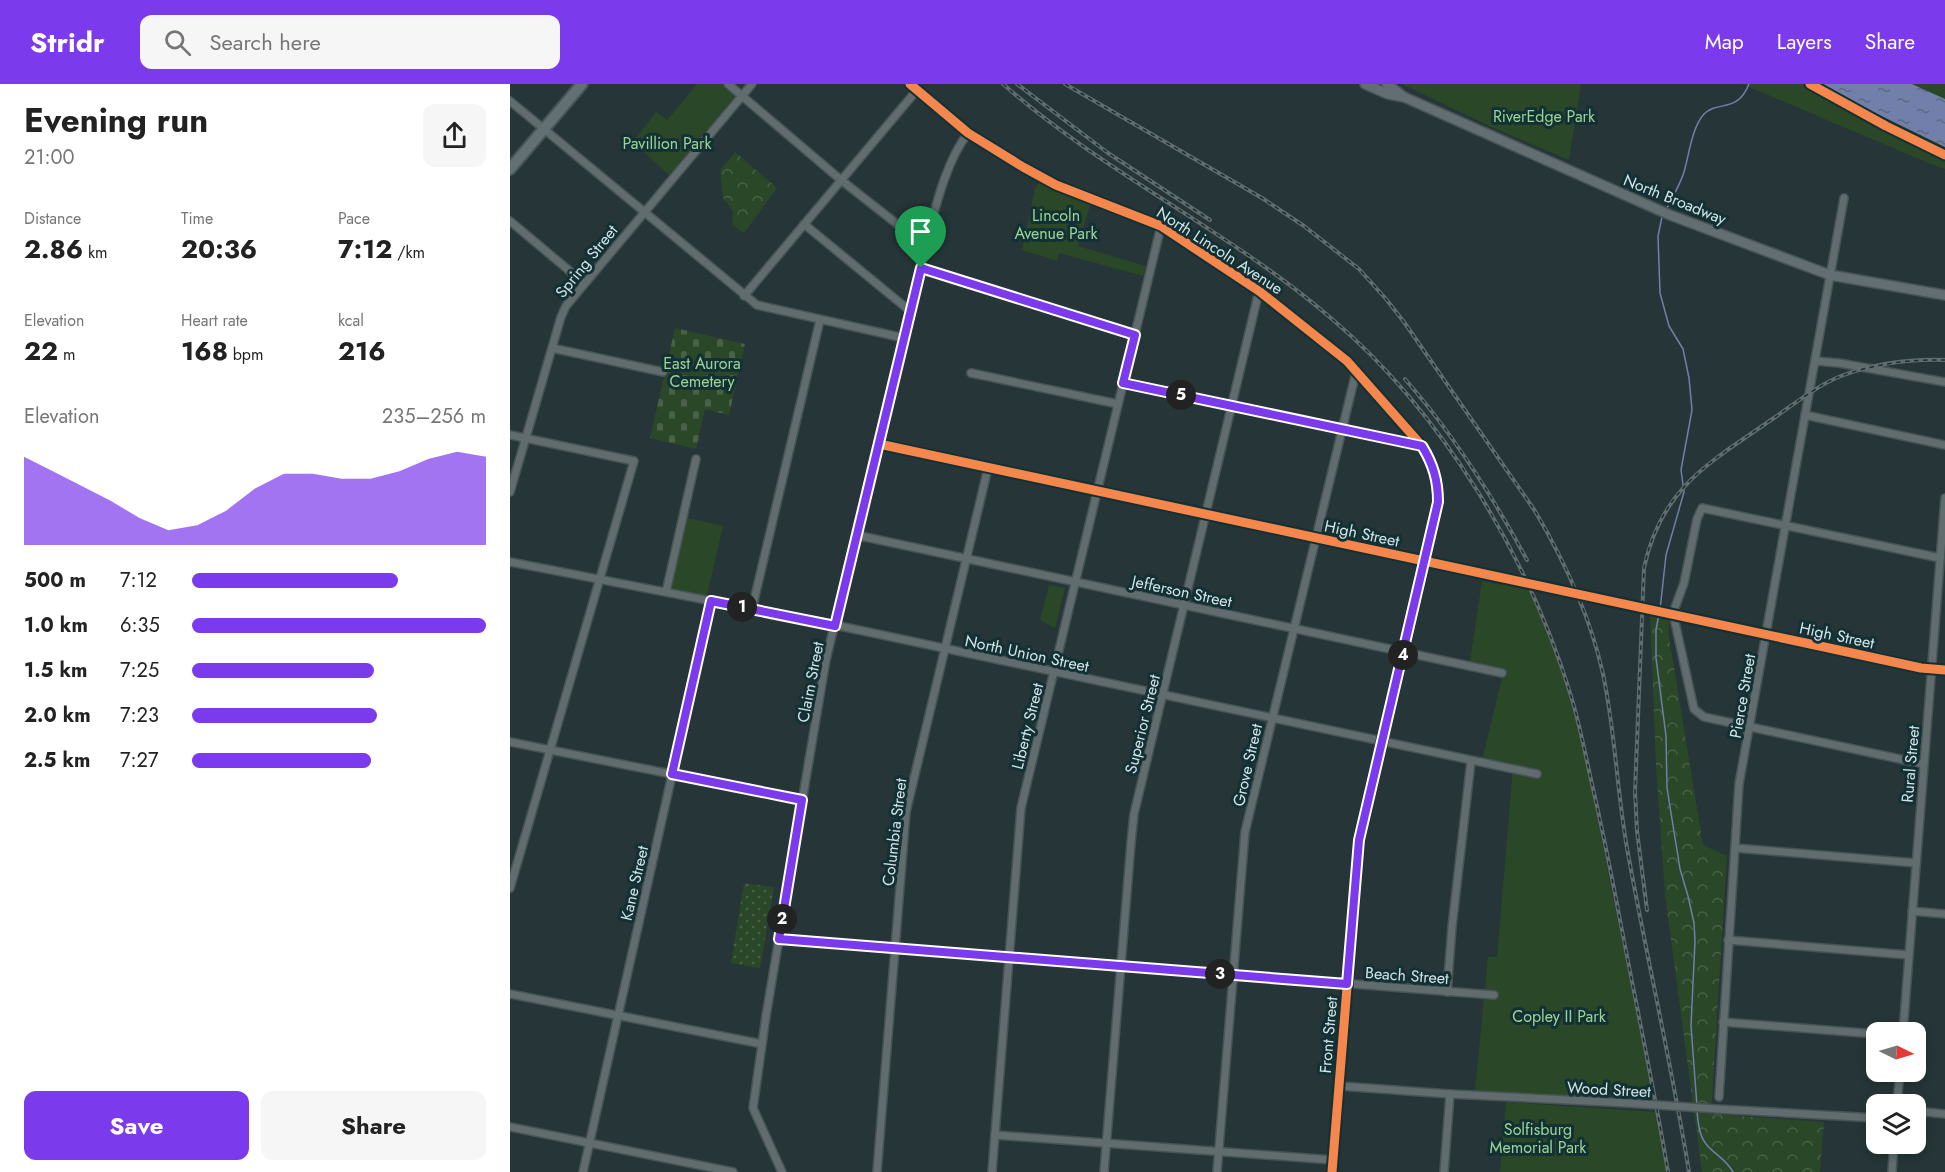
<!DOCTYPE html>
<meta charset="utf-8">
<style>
:root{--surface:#fff;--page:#f6f6f6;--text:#222;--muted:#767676;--accent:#7c3aed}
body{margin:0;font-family:Jost,sans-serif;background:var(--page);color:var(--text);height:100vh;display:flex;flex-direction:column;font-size:22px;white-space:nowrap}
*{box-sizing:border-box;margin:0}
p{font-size:20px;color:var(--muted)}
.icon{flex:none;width:33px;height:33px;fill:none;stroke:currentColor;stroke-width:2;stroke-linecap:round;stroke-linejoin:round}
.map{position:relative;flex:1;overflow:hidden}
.details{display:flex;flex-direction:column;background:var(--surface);width:510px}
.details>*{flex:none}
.needle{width:39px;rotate:95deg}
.controls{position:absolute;left:1356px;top:938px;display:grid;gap:12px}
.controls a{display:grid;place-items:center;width:60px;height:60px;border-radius:12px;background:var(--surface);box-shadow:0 3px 9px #0003;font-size:30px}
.pin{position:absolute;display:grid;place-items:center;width:51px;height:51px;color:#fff;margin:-62px -26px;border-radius:50% 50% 50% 0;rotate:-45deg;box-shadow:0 0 6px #0007}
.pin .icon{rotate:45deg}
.km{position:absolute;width:30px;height:30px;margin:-15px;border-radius:50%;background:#222;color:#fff;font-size:16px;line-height:30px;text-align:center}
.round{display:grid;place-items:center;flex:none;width:63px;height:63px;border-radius:12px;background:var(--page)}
.overview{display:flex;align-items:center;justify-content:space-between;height:102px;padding:0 24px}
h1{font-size:33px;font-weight:700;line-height:45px}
.metrics{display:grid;grid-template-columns:repeat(3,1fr);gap:9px;height:102px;padding:6px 24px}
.metrics div{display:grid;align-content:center}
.metrics b{font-size:26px;font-weight:700}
.metrics small{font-size:16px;font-weight:400}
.metrics p{font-size:16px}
.chart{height:168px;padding:12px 24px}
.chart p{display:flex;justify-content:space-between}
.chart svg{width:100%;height:108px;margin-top:6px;fill:var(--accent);opacity:.7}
.button{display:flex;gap:12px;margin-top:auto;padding:12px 24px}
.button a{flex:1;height:69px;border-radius:12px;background:var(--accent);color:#fff;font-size:24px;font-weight:700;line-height:69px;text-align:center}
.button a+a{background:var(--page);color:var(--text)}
ul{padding:0 24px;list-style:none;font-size:20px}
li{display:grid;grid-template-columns:96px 72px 1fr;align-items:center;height:45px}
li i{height:15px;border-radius:8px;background:var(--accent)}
header{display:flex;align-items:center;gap:36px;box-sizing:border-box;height:84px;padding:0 30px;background:var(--accent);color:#fff}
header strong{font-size:28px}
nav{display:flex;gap:33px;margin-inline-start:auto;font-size:21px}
.search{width:420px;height:54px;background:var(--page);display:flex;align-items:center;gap:15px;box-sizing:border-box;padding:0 21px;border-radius:12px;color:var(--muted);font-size:22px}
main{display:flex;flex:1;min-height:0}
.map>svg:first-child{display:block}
</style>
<header>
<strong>Stridr</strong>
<div class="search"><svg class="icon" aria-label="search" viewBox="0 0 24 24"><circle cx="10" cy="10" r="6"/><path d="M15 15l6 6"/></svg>Search here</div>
<nav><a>Map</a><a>Layers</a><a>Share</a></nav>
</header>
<main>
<section class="details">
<div class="overview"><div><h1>Evening run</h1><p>21:00</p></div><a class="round"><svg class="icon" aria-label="share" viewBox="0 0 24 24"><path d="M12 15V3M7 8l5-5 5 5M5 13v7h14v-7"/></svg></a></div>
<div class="metrics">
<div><p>Distance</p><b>2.86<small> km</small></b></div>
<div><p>Time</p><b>20:36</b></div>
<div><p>Pace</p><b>7:12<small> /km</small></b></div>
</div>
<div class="metrics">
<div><p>Elevation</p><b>22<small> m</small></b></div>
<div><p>Heart rate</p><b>168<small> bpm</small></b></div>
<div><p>kcal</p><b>216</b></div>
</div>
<div class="chart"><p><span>Elevation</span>235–256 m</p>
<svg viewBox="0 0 160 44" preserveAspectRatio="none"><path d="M0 44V8L10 14L20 20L30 26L40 33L50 38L60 36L70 30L80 21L90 15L100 15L110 17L120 17L130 14L140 9L150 6L160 8V44z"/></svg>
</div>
<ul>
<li><b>500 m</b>7:12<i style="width:70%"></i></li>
<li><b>1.0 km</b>6:35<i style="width:100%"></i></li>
<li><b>1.5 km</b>7:25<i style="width:62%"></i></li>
<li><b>2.0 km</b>7:23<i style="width:63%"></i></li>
<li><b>2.5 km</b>7:27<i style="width:61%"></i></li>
</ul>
<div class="button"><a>Save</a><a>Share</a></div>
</section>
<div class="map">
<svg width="1435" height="1088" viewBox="0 0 1435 1088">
<defs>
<pattern id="grass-dots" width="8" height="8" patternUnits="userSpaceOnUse" patternTransform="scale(1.5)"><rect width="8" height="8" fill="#2a4728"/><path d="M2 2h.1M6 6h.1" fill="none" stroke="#486147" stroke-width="1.8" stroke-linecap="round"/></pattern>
<pattern id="forest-crowns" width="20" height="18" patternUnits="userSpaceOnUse" patternTransform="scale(1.5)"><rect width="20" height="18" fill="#2a4728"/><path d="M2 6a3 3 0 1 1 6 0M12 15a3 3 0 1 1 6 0" fill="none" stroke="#486147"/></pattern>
<pattern id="cemetery-stones" width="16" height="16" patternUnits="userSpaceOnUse" patternTransform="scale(1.5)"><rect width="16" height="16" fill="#2a4728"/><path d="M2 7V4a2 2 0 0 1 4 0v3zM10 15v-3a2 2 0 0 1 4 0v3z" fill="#486147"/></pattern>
<pattern id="water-ripples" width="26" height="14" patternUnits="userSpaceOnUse" patternTransform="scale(1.5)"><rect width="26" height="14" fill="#717faa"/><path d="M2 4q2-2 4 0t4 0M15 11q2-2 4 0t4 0" fill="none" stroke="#5d6882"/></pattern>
</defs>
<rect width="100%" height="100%" fill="#263537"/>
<polygon fill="url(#grass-dots)" points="234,799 264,803 250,884 221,879"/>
<g fill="url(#forest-crowns)">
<polygon points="225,68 267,104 234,149 222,141 223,127 213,114 210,86"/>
<polygon points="1140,531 1160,536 1158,547 1193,761 1217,772 1201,1030 1314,1038 1310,1088 1192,1088 1155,810 1146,681"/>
</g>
<polygon fill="url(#cemetery-stones)" points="165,244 235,260 219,331 195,325 186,365 140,354"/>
<g fill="#2a4728">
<polygon points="187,0 211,0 225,12 159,91 123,58 146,28 157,36"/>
<polygon points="892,0 1071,0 1059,76 979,42"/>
<polygon points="1232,0 1307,0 1435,60 1435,85 1423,81"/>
<polygon points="1402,0 1435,0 1435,15"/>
<polygon points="529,98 580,121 568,162 636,182 633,192 549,169 547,177 512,166 525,104"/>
<polygon points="174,433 213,442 196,516 157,506"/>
<polygon points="972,497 1021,506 1050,582 1071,652 1143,1014 1059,1009 1058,1012 965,1007 978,873 987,873 1003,683 972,676 994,586 960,577"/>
<polygon points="539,501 555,504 545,544 530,536"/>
<polygon points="996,1018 1146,1028 1157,1088 990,1088"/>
</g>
<polygon fill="url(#water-ripples)" points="1306,0 1402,0 1435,15 1435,63"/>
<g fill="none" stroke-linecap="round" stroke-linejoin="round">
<g stroke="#717faa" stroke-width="1.5">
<path d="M1156,126C1162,114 1170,101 1174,88C1179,71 1182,43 1194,30C1208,16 1227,30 1239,0"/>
<polyline points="1150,526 1156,471 1174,408 1171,386 1182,326 1179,294 1173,265 1159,242 1150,209 1148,152 1152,133"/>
<polyline points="1149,530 1146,546 1146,574 1156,652 1157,704 1170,785 1178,812 1184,839 1185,857 1181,942 1187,1022"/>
<path d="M1187,1027C1188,1038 1189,1051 1196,1060C1205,1071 1216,1075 1223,1088"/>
</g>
<defs>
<g id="street">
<polyline points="218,0 331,96 415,162"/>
<path d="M400,0L458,49L513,83L546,101L651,142L749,207L837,277L912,362C923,380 928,396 928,418L849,756L822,1088"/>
<polyline points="0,17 247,221 394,254"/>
<polyline points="0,137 74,199"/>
<polyline points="294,140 400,227"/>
<polyline points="411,184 625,251"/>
<polyline points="234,212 407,6"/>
<polyline points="42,264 153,288"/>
<polyline points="1306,277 1329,279 1435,298"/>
<polyline points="461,289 608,320"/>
<polyline points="613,299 912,362"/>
<polyline points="1295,331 1435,361"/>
<polyline points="0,351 124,377 0,804"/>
<polyline points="369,360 960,487"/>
<polyline points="0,408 51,233 56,222 242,0"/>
<polyline points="346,451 992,589"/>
<polyline points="0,478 325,541 1027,690"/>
<polyline points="156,508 186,375"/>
<polyline points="242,525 310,236"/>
<polyline points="1178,534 1411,584 1435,586"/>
<polyline points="0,658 292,716"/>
<polyline points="1413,680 1194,633 1184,625 1163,529 1174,499 1187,435 1192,424 1430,474"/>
<polyline points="1225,764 1406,779"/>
<polyline points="1402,827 1435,830"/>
<polyline points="269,855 984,911"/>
<polyline points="1218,856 1399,871"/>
<polyline points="937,908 942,843 961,677"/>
<polyline points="0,910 252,960"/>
<polyline points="1213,938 1366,950"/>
<polyline points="1393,948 1435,414"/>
<polyline points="829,1002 940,1010 1117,1019"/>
<polyline points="1209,1013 1229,700 1334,114"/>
<polyline points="1387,1020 1390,987"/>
<polyline points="1207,1025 1366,1034"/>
<polyline points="1406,1027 1435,1030"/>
<polyline points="0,1043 223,1088"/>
<polyline points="485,1051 823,1076"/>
<polyline points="73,1088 201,517"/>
<path d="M272,1088L243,1024L256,932L311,605L316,576L415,162C425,126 435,79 458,49"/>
<polyline points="367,1088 396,728 478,384"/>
<polyline points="482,1088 511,724 651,142"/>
<polyline points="594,1088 621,759 624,730 749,207"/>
<polyline points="707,1088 735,748 846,288"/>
<polyline points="934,1088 940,1010"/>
<polyline points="1382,1088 1384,1059"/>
</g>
<g id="secondary">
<polyline points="855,0 878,10 894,13"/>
<polyline points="877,0 894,13 1160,131 1320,191 1435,211"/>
</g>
<polyline id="primary" points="0,85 72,0"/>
</defs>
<use href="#street" stroke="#465456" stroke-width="10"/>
<use href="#secondary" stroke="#465456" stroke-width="12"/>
<use href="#primary" stroke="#465456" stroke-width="14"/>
<use href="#street" stroke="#616c6e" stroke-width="7"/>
<use href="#secondary" stroke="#626e71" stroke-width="9"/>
<use href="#primary" stroke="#627074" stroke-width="10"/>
<defs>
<g id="rail">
<path d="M493,0C595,90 720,147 822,235C933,329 1019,474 1061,612C1069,638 1074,664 1080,691C1091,739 1101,788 1110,836C1126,920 1144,1004 1158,1088"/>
<polyline points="507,0 598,69 700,136"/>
<path d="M555,0L752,114L794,142L849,185L876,215L894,238L1025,427C1055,478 1080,531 1093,590C1106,651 1107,714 1119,775C1138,879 1162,983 1179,1088"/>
<path d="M895,295C944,351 982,411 1017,476"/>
<path d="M1137,826L1127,747L1125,708L1134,484C1151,404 1199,379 1261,336C1283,321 1306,302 1331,292C1363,280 1401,275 1435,276"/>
</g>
</defs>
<use href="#rail" stroke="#626c6e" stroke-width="4"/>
<use href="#rail" stroke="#133135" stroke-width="1.5" stroke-dasharray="4.5" stroke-linecap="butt"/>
<defs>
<g id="street-bridge">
<polyline points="960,487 1178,534"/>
<polyline points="1117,1019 1207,1025"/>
</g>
</defs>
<use href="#street-bridge" stroke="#465456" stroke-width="10" stroke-linecap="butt"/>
<use href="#street-bridge" stroke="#616c6e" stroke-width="7"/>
<defs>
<g id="cycleway">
<path d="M400,0L458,49L513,83L546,101L651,142L749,207L837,277L912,362C923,380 928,396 928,418L849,756L822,1088"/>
<polyline points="1300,0 1376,42 1435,71"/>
<polyline points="369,360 1305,561 1411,584 1435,586"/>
</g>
</defs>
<use href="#cycleway" stroke="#133135" stroke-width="13"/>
<use href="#cycleway" stroke="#f5874c" stroke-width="9"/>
</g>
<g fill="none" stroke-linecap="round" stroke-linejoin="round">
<defs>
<path id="route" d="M411,184L625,251L613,299L912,362C923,380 928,396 928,418L849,756L837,900L269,855L292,716L162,690L201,517L325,542Z"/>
</defs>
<use href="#route" stroke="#fff" stroke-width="12"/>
<use href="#route" stroke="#7c3aed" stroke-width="8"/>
</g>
<g text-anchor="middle" stroke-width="6" stroke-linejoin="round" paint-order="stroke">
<g font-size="16" fill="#9dd495" stroke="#133135">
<text x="1034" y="38">RiverEdge Park</text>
<text x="157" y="65">Pavillion Park</text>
<text x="546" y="137">Lincoln<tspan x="546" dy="18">Avenue Park</tspan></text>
<text x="192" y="285">East Aurora<tspan x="192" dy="18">Cemetery</tspan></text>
<text x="1049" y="938">Copley II Park</text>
<text x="1028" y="1051">Solfisburg<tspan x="1028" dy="18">Memorial Park</tspan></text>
</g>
<g font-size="16" fill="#d4e5e7" stroke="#133135">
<text transform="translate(1165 115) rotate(22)" y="6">North Broadway</text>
<text transform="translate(710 166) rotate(33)" y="6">North Lincoln Avenue</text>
<text transform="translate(76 177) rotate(-51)" y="6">Spring Street</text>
<text transform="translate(852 449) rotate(12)" y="6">High Street</text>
<text transform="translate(672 507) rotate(12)" y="6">Jefferson Street</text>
<text transform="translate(1327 551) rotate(12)" y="6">High Street</text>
<text transform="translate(517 569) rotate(12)" y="6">North Union Street</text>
<text transform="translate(300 598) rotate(-79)" y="6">Claim Street</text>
<text transform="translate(1232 612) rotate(-80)" y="6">Pierce Street</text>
<text transform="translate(632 640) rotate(-76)" y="6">Superior Street</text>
<text transform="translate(517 642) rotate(-76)" y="6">Liberty Street</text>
<text transform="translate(1400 680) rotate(-85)" y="6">Rural Street</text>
<text transform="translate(737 681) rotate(-77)" y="6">Grove Street</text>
<text transform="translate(384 748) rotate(-83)" y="6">Columbia Street</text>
<text transform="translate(124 799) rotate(-77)" y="6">Kane Street</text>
<text transform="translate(897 891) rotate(4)" y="6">Beach Street</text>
<text transform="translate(818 951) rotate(-85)" y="6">Front Street</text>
<text transform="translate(1099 1005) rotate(3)" y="6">Wood Street</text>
</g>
</g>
</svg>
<div class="controls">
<a><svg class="needle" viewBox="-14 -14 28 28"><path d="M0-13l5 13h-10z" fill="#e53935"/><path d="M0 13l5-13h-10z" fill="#767676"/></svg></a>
<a><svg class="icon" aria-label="layers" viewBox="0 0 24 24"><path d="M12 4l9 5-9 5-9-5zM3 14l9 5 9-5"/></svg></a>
</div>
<div class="pin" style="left:411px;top:184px;background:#1e9e55"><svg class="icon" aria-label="arrive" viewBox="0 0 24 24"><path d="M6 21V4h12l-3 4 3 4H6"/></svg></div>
<b class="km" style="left:232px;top:523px">1</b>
<b class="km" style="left:272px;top:835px">2</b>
<b class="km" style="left:710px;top:890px">3</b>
<b class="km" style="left:893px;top:571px">4</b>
<b class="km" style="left:671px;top:311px">5</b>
</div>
</main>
